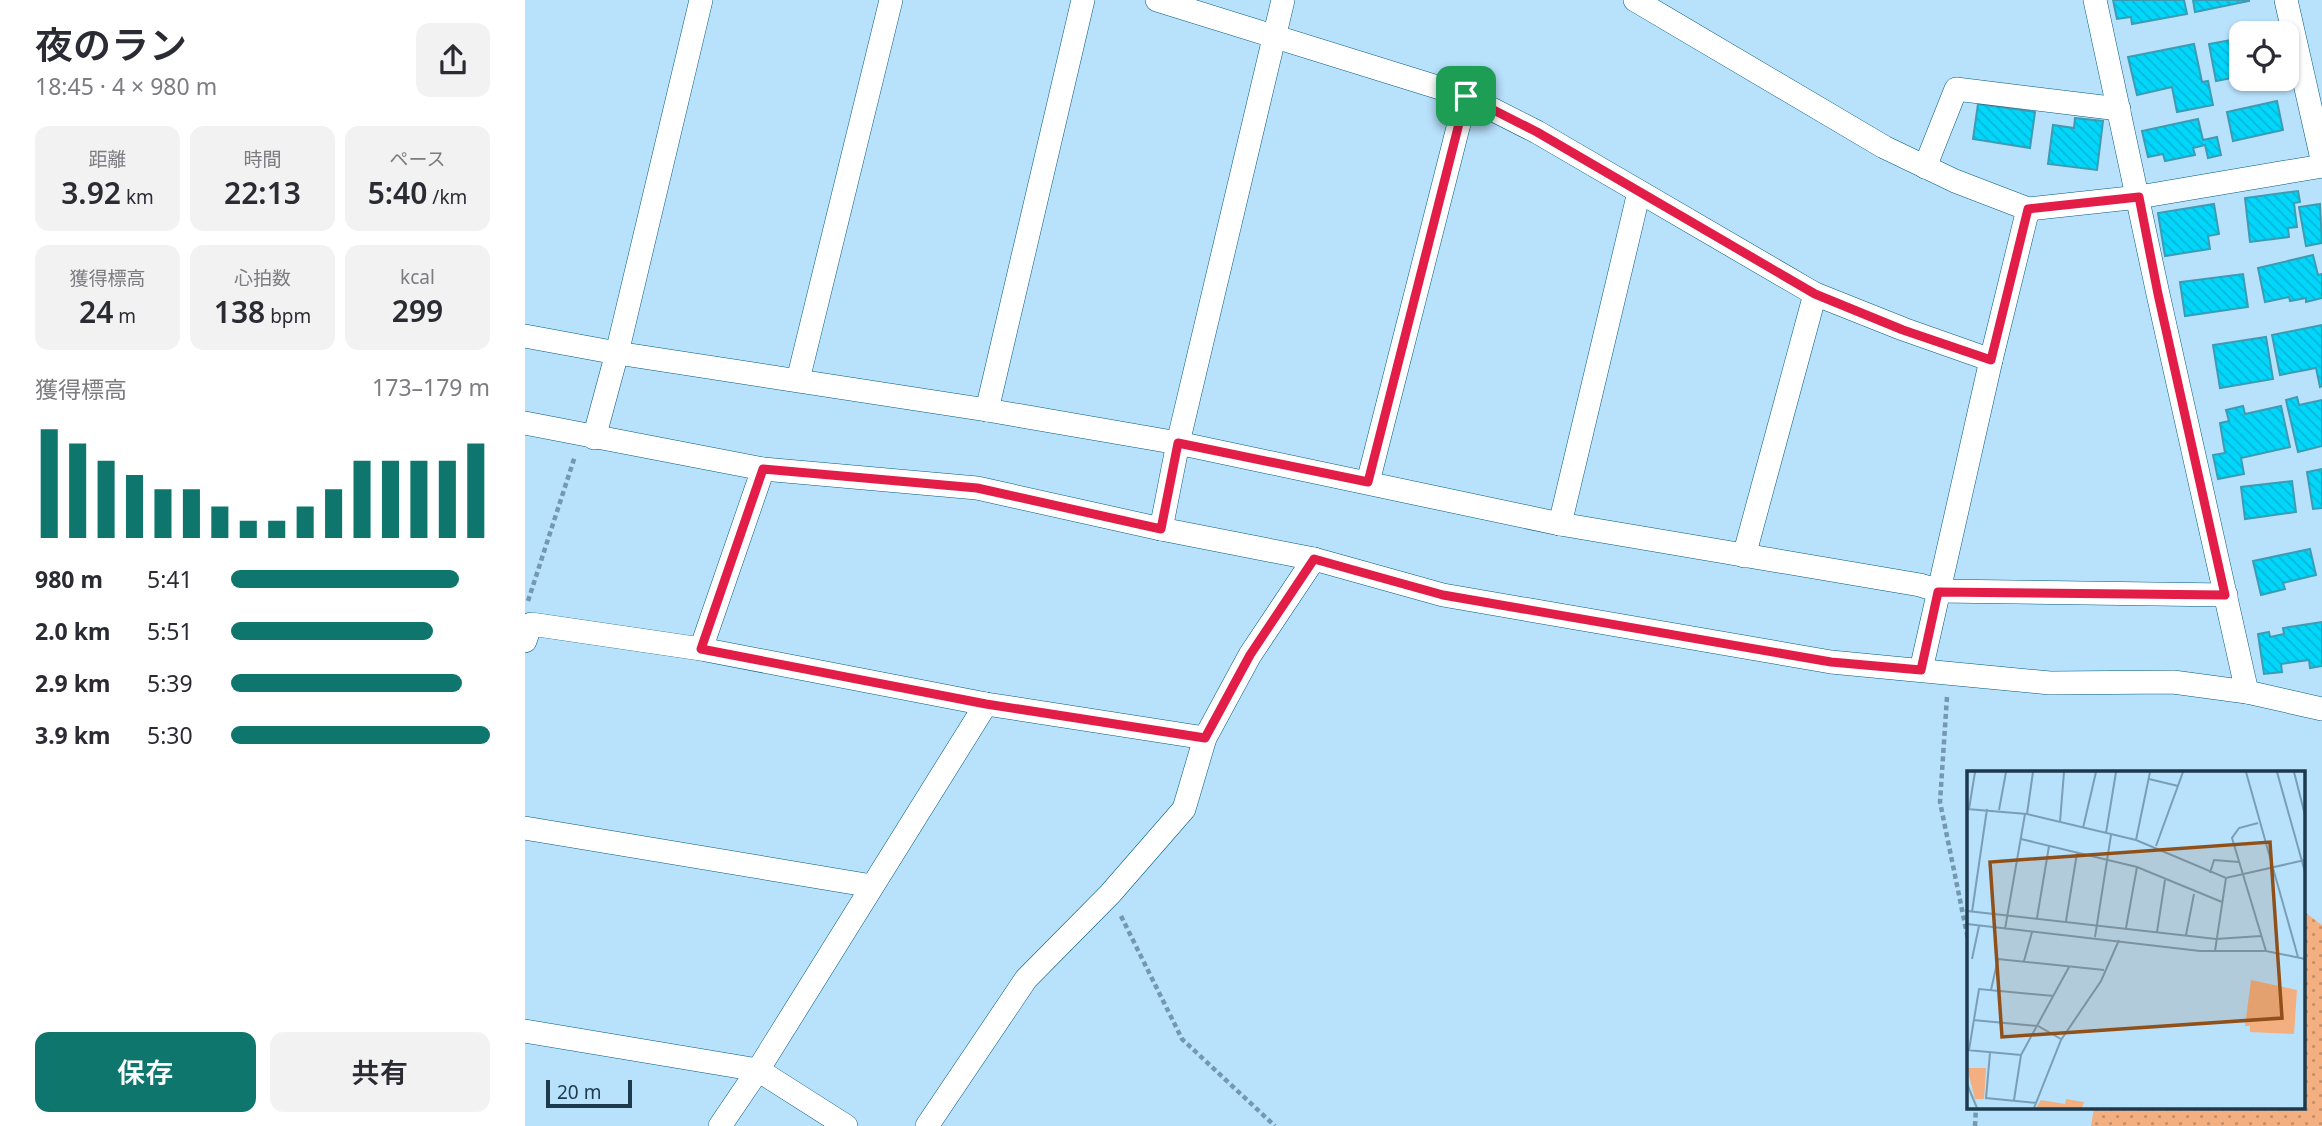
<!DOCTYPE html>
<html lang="ja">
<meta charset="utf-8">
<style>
:root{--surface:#fff;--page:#f2f2f3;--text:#2b2b33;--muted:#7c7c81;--accent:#0f766e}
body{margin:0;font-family:"Noto Sans","Noto Sans JP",sans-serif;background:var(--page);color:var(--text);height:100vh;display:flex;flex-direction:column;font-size:26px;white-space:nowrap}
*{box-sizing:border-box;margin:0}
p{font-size:23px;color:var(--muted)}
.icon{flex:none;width:38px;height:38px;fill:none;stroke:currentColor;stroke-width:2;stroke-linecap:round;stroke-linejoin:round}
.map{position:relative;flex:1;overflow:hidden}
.sheet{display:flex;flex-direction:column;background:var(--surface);width:525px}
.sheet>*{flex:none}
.tools{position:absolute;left:1704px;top:21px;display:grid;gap:14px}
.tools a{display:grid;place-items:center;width:70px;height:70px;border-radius:14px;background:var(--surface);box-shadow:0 2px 5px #0004;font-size:35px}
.scale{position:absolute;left:21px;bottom:18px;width:86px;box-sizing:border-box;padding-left:7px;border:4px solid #1c3a4c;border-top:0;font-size:19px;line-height:24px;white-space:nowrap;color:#1c3a4c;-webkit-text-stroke:5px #b8e1fc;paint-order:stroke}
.pin{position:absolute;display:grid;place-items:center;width:60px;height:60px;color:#fff;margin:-30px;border-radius:14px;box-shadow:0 4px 10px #0006}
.round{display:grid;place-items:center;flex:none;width:74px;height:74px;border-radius:14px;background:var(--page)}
.summary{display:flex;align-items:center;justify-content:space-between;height:119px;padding:0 35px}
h1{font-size:38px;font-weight:600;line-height:52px}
.stats{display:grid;grid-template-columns:repeat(3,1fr);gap:10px;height:119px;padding:7px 35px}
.stats div{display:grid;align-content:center;border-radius:14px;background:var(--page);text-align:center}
.stats b{font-size:30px;font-weight:600}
.stats small{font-size:19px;font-weight:400}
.stats p{font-size:19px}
.chart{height:196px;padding:14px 35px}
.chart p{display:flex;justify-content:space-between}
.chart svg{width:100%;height:126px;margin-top:7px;stroke:var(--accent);stroke-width:6}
.action{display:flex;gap:14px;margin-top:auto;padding:14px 35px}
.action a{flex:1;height:80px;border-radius:14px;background:var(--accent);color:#fff;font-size:28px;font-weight:600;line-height:80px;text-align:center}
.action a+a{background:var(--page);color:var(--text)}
ul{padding:0 35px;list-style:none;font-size:23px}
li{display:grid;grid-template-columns:112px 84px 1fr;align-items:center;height:52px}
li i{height:18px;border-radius:9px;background:var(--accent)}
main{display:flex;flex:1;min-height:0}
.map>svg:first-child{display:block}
</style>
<main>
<section class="sheet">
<div class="summary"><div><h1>夜のラン</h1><p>18:45 · 4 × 980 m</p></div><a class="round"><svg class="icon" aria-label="share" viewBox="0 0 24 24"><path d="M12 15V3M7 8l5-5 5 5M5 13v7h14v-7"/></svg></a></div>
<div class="stats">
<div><p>距離</p><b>3.92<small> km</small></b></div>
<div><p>時間</p><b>22:13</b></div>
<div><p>ペース</p><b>5:40<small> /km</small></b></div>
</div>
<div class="stats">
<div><p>獲得標高</p><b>24<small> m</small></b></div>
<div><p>心拍数</p><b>138<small> bpm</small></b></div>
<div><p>kcal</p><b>299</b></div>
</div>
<div class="chart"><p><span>獲得標高</span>173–179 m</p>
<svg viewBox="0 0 160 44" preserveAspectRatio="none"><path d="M5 44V6M15 44V11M25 44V17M35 44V22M45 44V27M55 44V27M65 44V33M75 44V38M85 44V38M95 44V33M105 44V27M115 44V17M125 44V17M135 44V17M145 44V17M155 44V11"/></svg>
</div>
<ul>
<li><b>980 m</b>5:41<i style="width:88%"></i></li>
<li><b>2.0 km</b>5:51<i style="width:78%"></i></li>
<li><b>2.9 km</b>5:39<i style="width:89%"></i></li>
<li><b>3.9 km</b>5:30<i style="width:100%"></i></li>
</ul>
<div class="action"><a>保存</a><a>共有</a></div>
</section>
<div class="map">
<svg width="1797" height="1126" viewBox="0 0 1797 1126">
<defs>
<pattern id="green-dots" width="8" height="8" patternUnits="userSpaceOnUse" patternTransform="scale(1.75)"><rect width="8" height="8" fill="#f3af7f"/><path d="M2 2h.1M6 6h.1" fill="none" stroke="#c48f6a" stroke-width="1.8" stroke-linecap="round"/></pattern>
<pattern id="building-back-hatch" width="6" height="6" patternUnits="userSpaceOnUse" patternTransform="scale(1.75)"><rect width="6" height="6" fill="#02d6fa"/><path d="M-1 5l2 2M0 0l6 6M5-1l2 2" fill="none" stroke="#03b8d8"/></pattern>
</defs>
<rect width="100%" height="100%" fill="#b8e1fc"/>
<polygon fill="url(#green-dots)" points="1778,911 1797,925 1797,1126 1566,1126 1569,1107 1778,1107"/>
<g fill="url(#building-back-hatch)" stroke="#3b9cb3" stroke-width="2">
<polygon points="1588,0 1659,0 1662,14 1607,24 1606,17 1592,19"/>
<polygon points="1668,0 1724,0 1724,1 1670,12"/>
<polygon points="1717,38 1717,76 1691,81 1684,44"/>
<polygon points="1669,44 1677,82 1683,81 1688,105 1652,112 1647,87 1612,95 1603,57"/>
<polygon points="1752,101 1758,130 1708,141 1702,112"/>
<polygon points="1453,104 1510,112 1505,148 1448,139"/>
<polygon points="1550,118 1578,121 1572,170 1523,164 1528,125 1549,128"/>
<polygon points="1673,119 1678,140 1692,137 1696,155 1683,158 1680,145 1668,148 1670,155 1640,161 1638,154 1623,157 1617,131"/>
<polygon points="1773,191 1775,202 1769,203 1772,227 1763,228 1764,237 1725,242 1720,198"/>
<polygon points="1689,204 1694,234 1683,236 1685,249 1640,256 1633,213"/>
<polygon points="1795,204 1797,243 1781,246 1774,207"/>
<polygon points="1788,255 1793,275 1797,274 1797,298 1781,302 1781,298 1765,301 1764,297 1740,302 1733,268"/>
<polygon points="1718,274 1723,307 1660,316 1655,282"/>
<polygon points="1797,325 1797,386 1795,387 1791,368 1755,375 1747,335"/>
<polygon points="1741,337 1748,379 1695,388 1688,345"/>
<polygon points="1772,397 1774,405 1797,400 1797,446 1773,452 1761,400"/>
<polygon points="1718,406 1720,414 1756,406 1765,447 1716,458 1719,474 1693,479 1688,455 1700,453 1695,423 1704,421 1701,410"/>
<polygon points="1797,469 1797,508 1788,509 1782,472"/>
<polygon points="1767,481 1771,512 1720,519 1716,487"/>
<polygon points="1785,549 1791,575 1758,583 1760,589 1736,595 1728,561"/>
<polygon points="1797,622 1797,666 1785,668 1784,660 1756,664 1757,672 1739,674 1733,634 1744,632 1745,637 1759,634 1758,628"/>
</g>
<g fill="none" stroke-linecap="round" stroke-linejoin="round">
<defs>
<g id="minor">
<polyline points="632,0 941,96 1012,132 1290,294 1378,329 1466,360"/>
<polyline points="1110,0 1359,147 1430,181 1503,209 1614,197 1797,166"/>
<polyline points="1570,0 1633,294 1722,692"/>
<polyline points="1761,0 1797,159"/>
<polyline points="1400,167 1431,89 1594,109"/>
<polyline points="0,336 92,353 462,410 653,443 1035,524 1395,585 1414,591 1701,595"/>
<polyline points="273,380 366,0"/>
<polyline points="462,410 558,0"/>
<polyline points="0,423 238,469 452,488 636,529 789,559 918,595 1306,662 1525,683 1648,682 1722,692 1797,709"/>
<polyline points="69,438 92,353 176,0"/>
<polyline points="843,482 941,96"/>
<polyline points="1035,524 1114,192"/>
<polyline points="636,529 653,443 758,0"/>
<polyline points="1219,556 1290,294"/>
<polyline points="0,641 6,624 176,649 461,704 680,738"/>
<polyline points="176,649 238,469"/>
<polyline points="1396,670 1466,360 1503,209"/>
<polyline points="0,828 347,886"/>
<polyline points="0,1031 233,1070 321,1126"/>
<polyline points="195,1126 233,1070 461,704"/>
<polyline points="402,1126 501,979 585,894 659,809 680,738 725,655 789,559"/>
</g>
</defs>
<use href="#minor" stroke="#005a80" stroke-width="24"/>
<g stroke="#7398af" stroke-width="4.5" stroke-dasharray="5 3.5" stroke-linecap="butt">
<polyline points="3,601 50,456"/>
<polyline points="1422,697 1415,802 1444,944"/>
<polyline points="596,916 657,1039 750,1126"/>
<polyline points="1450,1126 1451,1107"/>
</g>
<use href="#minor" stroke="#fff" stroke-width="23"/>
</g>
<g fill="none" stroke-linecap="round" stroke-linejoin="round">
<defs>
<polygon id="route" points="941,96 1012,132 1290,294 1378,330 1466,360 1503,209 1614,197 1633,294 1700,595 1413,592 1396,670 1306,662 918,595 789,559 725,655 680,738 461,704 176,649 238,469 452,488 636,529 653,443 843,482"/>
</defs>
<use href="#route" stroke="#fff" stroke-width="14"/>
<use href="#route" stroke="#e11d48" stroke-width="9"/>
</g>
<g transform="translate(1442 771)">
<rect width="338" height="338" fill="#b8e1fc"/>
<path d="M284,209L330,219L327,263L283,261V255H278ZM0,297H19L17,328H8ZM99,328L117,331L115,337H69L74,329L98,333Z" fill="#f3af7f"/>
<path fill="none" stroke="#7a9eb6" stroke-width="2" d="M279,1L331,186M310,1L338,101M327,1L338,44M182,8L211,15M0,38L60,43L169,69L259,107L338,89M2,38L8,1M32,39L39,1M60,43L66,1M93,51L97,1M291,52L272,57L265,67L299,180M116,57L129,1M139,62L149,1M54,68L170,96L255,131M169,69L183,1M189,75L216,1M243,102L247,89L272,91M0,140L249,168L294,165M5,141L20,38M70,147L82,75M99,150L110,82M0,153L233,180H299L338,188M159,157L170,96M38,158L58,43M190,161L198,109M219,164L227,123M128,166L144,64M248,180L259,107M5,188L12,155M57,190L65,161M24,219L31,188L137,199M6,249L71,255L94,268M0,279L54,284M2,279L12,218L87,225M23,282L19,327L70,332M0,313L10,337M47,329L54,284L102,196M67,337L94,269L134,210L152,169"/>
<path fill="#90501a" fill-opacity="0.15" stroke="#90501a" stroke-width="3.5" d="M303,71L315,247L35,266L23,91Z"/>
<rect width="338" height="338" fill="none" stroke="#1c3a4c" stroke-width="3.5"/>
</g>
</svg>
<div class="tools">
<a><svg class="icon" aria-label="locate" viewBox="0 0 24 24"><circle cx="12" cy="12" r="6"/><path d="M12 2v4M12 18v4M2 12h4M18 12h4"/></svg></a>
</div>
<div class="scale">20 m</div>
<div class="pin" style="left:941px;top:96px;background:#1e9e55"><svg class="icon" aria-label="arrive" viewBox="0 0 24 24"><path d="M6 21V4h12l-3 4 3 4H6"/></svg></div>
</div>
</main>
